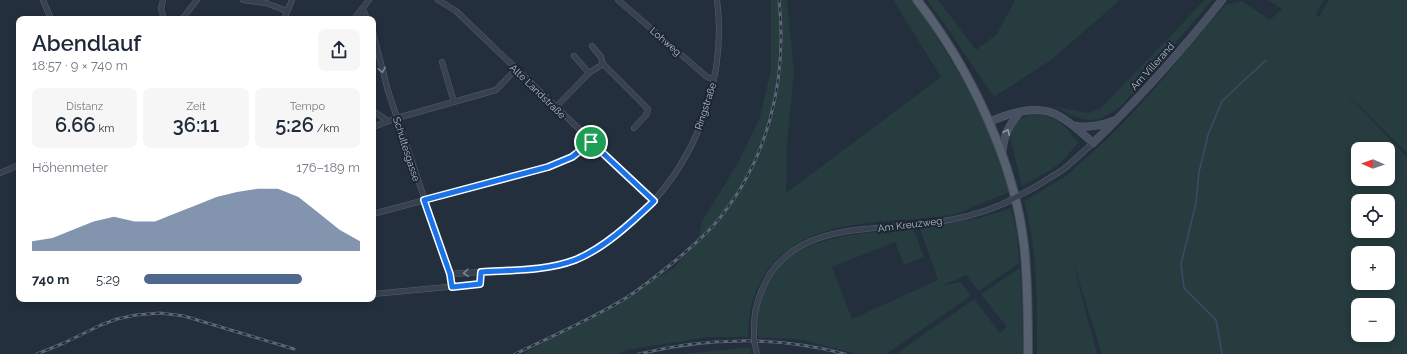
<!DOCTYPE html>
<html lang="de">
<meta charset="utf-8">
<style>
:root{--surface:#fff;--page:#f6f6f7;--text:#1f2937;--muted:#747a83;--accent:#4f688e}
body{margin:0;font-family:Raleway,sans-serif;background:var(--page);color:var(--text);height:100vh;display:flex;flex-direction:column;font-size:15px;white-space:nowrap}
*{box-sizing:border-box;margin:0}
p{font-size:13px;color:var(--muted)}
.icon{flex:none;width:22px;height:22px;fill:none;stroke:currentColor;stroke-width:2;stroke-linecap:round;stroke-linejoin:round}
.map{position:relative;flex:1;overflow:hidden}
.details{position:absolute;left:16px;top:16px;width:360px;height:286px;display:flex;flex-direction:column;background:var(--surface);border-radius:8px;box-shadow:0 2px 10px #0003}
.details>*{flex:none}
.needle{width:26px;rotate:272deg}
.tools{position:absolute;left:1351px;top:142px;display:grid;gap:8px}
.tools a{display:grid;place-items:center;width:44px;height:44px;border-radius:8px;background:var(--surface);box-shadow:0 2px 10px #0003;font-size:20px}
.pin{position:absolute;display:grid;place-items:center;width:34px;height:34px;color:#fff;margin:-17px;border:2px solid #fff;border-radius:50%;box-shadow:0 1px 4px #0007}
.round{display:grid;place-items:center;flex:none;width:42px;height:42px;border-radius:8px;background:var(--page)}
.head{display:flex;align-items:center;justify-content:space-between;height:68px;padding:0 16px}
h1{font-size:22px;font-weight:600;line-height:30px}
.metrics{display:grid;grid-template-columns:repeat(3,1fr);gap:6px;height:68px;padding:4px 16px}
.metrics div{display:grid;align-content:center;border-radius:8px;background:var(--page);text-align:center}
.metrics b{font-size:20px;font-weight:600}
.metrics small{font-size:11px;font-weight:400}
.metrics p{font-size:11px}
.chart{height:112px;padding:8px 16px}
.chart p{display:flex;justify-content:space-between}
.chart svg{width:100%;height:72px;margin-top:4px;fill:var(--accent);opacity:.7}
ul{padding:0 16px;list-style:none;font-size:13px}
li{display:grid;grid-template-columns:64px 48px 1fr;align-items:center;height:30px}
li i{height:10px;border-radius:5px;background:var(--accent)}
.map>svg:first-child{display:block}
</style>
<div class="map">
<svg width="1407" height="354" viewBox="0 0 1407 354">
<rect width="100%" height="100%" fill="#242f3e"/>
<g fill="#263c3f" fill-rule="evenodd">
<path d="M771,0H787L794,72L787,144L786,193L941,77L893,0H914L968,88L986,123L1009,192C997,197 984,202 972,207C967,210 961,213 955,214C946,217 935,216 925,218C871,223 806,221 769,268C754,288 748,312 748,337H708L627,350L616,354H523L674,268L699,236L702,221L738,163L760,117L771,69Z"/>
<polygon points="927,0 938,0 976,50 997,34 1015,0 1120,0 1051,60 994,97 941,19"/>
<path d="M1205,0H1212L1124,103C1096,127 1086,123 1056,107L1088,113L1100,109Z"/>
<path d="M1268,0H1324L1316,14L1319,17L1329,0H1407V153L1338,85L1407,157V354H1102L1072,259L1097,354H1037C1037,304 1038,250 1024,201L1066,176L1094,151L1121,125L1157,86L1188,47L1225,5L1242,1L1270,20L1282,9ZM1358,149H1388V179H1358ZM1358,201H1388V231H1358ZM1358,253H1388V283H1358ZM1358,305H1388V335H1358Z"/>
<path d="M1033,114C1056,115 1065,125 1078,143C1073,148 1070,153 1065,158C1054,170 1036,178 1022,186L1010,137L1011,126L1018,119Z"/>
<path d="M1011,208L1017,234L1019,263L979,291L966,275L941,286L961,282L971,296L886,354H858L804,340L758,337C755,321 758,306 764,292C769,282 776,269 785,261C816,234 874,232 913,229L924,257L904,265L895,242L832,267L852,319L938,280L920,229L979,218Z"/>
<polygon points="1020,268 1021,286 1023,354 896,354 974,299 1000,333 1007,327 981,294"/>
<polygon points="750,347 751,354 683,354"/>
</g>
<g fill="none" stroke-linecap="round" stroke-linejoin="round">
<polyline stroke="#394c67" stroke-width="1.5" points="1222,354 1216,320 1184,288 1181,264 1196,203 1199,172 1208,135 1222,101 1266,60"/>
<defs>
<g id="minor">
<polyline points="43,0 51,19"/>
<polyline points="163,0 161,9 164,19"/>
<polyline points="243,0 266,3 287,11"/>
<polyline points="438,0 456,11 654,201"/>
<polyline points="618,0 707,77 714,79"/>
<polyline points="363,9 367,19"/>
<polyline points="182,19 197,0"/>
<polyline points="284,19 292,0"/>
<polyline points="354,19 369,0"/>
<polyline points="373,32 388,91 450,274 452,287"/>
<polyline points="592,46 601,57 603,64"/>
<polyline points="574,56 589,73"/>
<polyline points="442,62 454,102"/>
<polyline points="555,108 589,73 603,64 648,109 647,114 634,128"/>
<polyline points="373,111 388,121"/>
<polyline points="373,127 397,118 496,90 516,69"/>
<polyline points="0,173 19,165"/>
<polyline points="1035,187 1064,169 1093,143"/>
<polyline points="373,214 549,167 572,157 591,142"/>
<path d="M450,274C472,273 495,271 517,269C536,268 558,267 576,259C595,251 610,239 626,226C637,217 648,208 657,197C703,144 726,69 717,0"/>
<polyline points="373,294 480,284 481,272"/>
<path d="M754,323C755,305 761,289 770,274C805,222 876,231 930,223C955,220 980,214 1003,204"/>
</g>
<g id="secondary">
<path d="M989,122C1009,113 1038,104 1059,116C1072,123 1082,133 1093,143C1139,99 1182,50 1222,0"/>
<path d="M1075,126C1089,128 1100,126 1113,121"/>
<path d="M1002,154C1004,135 1008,126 1020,112"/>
</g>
<path id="primary" d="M917,0C969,67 1014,160 1024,245C1028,281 1028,318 1028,354"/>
</defs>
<use href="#minor" stroke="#565f6c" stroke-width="6"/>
<use href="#secondary" stroke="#565f6c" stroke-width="8"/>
<use href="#primary" stroke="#414a57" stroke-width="10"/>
<use href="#minor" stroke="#38414e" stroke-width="5"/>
<use href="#secondary" stroke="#465061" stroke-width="7"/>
<use href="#primary" stroke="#56606e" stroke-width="8"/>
<defs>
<g id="rail">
<polyline points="37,354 64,343 101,325 117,319 136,315 160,313 184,316 294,349"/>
<path d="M515,354C552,336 592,319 626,298C643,287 659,274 675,261C688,250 701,239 713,226C767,164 788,82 779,0"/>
<path d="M639,354C706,337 778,336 845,354"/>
</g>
</defs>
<use href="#rail" stroke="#5a6575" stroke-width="3"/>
<use href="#rail" stroke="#1d2633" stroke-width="1.5" stroke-dasharray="4.5" stroke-linecap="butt"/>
<defs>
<g id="minor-bridge">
<polyline points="1003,204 1035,187"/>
<polyline points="754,323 754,340 757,354"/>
</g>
</defs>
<use href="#minor-bridge" stroke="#565f6c" stroke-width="6" stroke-linecap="butt"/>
<use href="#minor-bridge" stroke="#38414e" stroke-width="5"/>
</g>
<defs><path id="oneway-chevron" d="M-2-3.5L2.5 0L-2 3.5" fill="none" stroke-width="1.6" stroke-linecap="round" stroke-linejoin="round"/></defs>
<g stroke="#7c8592">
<use href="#oneway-chevron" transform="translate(382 70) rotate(78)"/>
<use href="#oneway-chevron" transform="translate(466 273) rotate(175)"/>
</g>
<use stroke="#8e96a5" href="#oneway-chevron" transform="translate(1007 132) rotate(-65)"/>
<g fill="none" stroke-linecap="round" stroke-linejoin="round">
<defs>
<path id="route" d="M591,142L654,201L653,202C631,223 603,249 575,260C546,271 512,270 481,272L480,284L452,287L450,274L424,200L548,167L572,157Z"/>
</defs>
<use href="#route" stroke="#fff" stroke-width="8"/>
<use href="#route" stroke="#1a73e8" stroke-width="5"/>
</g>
<g text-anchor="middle" stroke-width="4" stroke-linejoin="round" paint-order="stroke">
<g font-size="10" fill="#b4bcc9" stroke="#1d2633">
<text transform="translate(666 41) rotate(41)" y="4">Lohweg</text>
<text transform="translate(1152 66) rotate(-48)" y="4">Am Villerand</text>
<text transform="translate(538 91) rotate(44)" y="4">Alte Landstraße</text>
<text transform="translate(705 106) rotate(-72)" y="4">Ringstraße</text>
<text transform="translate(407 149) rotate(72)" y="4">Schultesgasse</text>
<text transform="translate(910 224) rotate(-7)" y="4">Am Kreuzweg</text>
</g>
</g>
</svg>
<div class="tools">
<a><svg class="needle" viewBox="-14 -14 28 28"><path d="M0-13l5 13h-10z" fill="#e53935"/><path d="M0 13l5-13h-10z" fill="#747a83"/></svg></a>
<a><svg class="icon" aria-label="locate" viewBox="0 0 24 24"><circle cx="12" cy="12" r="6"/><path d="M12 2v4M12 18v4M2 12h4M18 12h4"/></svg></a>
<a>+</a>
<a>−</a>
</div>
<div class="pin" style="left:591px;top:142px;background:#1e9e55"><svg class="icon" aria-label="arrive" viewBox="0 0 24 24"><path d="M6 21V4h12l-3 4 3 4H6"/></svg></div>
<section class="details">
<div class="head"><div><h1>Abendlauf</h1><p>18:57 · 9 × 740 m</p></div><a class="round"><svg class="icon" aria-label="share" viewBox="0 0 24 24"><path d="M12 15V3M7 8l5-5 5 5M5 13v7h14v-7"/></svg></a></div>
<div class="metrics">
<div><p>Distanz</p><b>6.66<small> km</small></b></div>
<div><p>Zeit</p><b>36:11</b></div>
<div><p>Tempo</p><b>5:26<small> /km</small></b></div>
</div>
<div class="chart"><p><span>Höhenmeter</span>176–189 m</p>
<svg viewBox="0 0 160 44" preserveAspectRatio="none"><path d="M0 44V38L10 36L20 31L30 26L40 23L50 26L60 26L70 21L80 16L90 11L100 8L110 6L120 6L130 11L140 21L150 31L160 38V44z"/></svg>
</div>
<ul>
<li><b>740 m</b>5:29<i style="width:73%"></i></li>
</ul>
</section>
</div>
